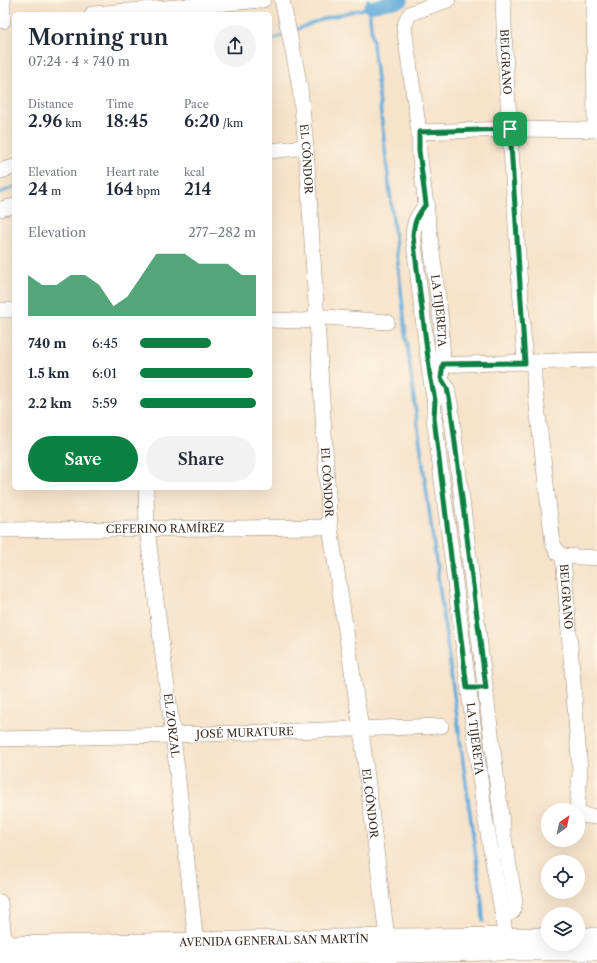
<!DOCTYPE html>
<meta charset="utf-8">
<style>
:root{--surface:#fff;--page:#f2f2f3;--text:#1f2937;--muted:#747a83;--accent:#0b8043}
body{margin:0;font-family:"Libre Caslon Text",serif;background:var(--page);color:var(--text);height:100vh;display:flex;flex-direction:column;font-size:15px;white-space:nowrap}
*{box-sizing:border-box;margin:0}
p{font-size:13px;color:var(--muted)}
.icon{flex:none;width:22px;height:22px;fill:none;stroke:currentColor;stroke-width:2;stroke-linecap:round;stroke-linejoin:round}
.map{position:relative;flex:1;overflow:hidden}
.side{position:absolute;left:12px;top:12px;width:260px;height:478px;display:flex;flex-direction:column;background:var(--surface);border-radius:6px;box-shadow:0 4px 16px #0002}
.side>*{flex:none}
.needle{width:26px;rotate:33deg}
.controls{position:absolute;left:541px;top:803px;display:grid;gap:8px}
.controls a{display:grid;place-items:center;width:44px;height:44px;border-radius:50%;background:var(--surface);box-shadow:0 4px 16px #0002;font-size:20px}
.pin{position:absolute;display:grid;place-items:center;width:34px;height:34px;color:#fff;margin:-17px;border-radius:8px;box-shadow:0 2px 6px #0006}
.round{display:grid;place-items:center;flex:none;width:42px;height:42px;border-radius:21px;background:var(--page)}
.headline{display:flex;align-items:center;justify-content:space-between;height:68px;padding:0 16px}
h1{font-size:22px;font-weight:600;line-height:30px}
.stats{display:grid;grid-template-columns:repeat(3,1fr);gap:6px;height:68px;padding:4px 16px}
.stats div{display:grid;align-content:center}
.stats b{font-size:17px;font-weight:600}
.stats small{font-size:11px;font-weight:400}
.stats p{font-size:11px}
.chart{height:112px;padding:8px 16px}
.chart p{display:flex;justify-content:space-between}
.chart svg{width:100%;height:72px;margin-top:4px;fill:var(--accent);opacity:.7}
.action{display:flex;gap:8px;margin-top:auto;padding:8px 16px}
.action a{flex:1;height:46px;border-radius:24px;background:var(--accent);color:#fff;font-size:16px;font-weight:600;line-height:46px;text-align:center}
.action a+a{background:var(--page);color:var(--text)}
ul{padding:0 16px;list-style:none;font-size:13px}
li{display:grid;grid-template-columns:64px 48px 1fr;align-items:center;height:30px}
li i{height:10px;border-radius:5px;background:var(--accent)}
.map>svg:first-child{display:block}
</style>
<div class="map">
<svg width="597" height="963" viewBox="0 0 597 963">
<rect width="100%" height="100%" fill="#fcf5e5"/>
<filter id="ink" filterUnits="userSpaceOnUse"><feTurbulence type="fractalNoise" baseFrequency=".025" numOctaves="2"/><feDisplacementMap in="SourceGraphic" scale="8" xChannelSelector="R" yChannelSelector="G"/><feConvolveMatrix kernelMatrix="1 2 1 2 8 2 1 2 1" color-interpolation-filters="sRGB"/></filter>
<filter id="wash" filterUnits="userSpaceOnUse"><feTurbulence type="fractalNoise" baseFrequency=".012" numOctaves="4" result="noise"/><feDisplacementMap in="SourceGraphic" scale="16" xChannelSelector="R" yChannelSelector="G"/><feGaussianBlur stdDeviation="0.9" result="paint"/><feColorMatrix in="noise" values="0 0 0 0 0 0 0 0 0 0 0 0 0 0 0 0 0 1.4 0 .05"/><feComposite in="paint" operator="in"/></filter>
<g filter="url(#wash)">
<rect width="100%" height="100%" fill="#f7e3ca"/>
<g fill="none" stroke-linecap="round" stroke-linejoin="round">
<g stroke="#64acdb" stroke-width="3.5">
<polyline points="368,0 409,361 482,902 483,921"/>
<polyline points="293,31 323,19 370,7"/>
<polyline points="270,41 286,34"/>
<polyline points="0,193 14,187"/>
</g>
<polyline stroke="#64acdb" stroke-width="13" points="370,7 402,0"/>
</g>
</g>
<g filter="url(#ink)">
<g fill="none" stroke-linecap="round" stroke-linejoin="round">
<defs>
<g id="minor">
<path id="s1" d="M282,0L294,56L300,88L306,147L330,527L361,729L387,938L389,963"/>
<path id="s2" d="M448,0L411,13L408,17L404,27L419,132V151L441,321L443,364L441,379L434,403V418L485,817L503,917L506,948"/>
<path id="s3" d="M503,0L506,72L525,363"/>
<polyline points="594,0 595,130"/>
<polyline points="92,14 263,0"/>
<polyline points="3,21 3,0"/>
<polyline points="419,132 510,129 597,130"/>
<polyline points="270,151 306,147"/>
<polyline points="0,171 14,167"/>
<path d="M427,204C417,216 414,221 413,236L430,375L434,398"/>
<polyline points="0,209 14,206"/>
<polyline points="0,310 14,310"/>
<polyline points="270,320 303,321 326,317 387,322"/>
<path id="s4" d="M534,363V380L553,544L558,553L563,556L579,758L580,771L577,810"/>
<polyline points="433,365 597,360"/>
<polyline points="441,379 447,388 450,403 503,831 515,901 513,911 503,917"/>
<path id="s5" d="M146,488L147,529L173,735L197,952"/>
<path id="s6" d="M0,530L330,527"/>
<polyline points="563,556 597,558"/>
<path id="s7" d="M0,739L173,735L441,726"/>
<polyline points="578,812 581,815 597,817"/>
<polyline points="0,902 6,956"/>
</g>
<g id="major">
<polyline points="578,937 597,937"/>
<path id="s8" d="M0,946L387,938L548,937"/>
<polyline points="0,962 492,951 597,951"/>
</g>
</defs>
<use href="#minor" stroke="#998674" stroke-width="16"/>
<use href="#major" stroke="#998674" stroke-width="20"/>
<use href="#minor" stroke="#fff" stroke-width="15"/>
<use href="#major" stroke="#fff" stroke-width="19"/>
</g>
</g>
<g fill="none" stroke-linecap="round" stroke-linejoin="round" filter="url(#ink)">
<defs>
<path id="route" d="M510,129L525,363L443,364L441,378L447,388L450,403L486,688H467L434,418L435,400L430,375L413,236C414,221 417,216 426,204L419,151V132Z"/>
</defs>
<use href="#route" stroke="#fff" stroke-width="8"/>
<use href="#route" stroke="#0b8043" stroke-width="5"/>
</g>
<g text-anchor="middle" stroke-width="3" stroke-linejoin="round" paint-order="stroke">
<g font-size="11" fill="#3b2a1e" stroke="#fcf5e5">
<text dy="4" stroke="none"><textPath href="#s3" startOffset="62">BELGRANO</textPath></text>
<text dy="4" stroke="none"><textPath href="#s1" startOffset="161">EL CÓNDOR</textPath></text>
<text dy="4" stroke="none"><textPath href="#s2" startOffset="341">LA TIJERETA</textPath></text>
<text dy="4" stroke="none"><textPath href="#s1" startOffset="485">EL CÓNDOR</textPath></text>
<text dy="4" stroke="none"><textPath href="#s6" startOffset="165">CEFERINO RAMÍREZ</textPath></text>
<text dy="4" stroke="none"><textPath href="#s4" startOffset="239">BELGRANO</textPath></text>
<text dy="4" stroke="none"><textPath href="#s5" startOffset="239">EL ZORZAL</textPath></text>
<text dy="4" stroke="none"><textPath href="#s7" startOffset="245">JOSÉ MURATURE</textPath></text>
<text dy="4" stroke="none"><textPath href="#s2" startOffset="773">LA TIJERETA</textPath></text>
<text dy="4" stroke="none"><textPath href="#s1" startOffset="809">EL CÓNDOR</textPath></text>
<text dy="4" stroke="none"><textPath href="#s8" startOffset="274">AVENIDA GENERAL SAN MARTÍN</textPath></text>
</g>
</g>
</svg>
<div class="controls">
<a><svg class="needle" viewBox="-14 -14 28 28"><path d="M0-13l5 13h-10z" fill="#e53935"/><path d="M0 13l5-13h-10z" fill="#747a83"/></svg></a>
<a><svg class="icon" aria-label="locate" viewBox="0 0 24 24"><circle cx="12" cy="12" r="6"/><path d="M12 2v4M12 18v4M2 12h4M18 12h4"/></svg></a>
<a><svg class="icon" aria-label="layers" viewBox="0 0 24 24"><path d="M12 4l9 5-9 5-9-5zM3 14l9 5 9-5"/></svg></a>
</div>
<div class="pin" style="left:510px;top:129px;background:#1e9e55"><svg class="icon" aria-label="arrive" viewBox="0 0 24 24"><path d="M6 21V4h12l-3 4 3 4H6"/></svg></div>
<section class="side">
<div class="headline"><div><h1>Morning run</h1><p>07:24 · 4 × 740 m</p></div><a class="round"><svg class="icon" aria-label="share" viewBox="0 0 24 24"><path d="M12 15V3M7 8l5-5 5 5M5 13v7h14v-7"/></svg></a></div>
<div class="stats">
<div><p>Distance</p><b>2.96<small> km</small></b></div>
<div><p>Time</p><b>18:45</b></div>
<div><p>Pace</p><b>6:20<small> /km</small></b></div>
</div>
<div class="stats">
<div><p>Elevation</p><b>24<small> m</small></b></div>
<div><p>Heart rate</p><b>164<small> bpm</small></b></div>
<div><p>kcal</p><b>214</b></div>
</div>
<div class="chart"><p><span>Elevation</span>277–282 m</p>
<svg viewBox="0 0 160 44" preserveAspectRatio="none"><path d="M0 44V19L10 25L20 25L30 19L40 19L50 25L60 38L70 32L80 19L90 6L100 6L110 6L120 12L130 12L140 12L150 19L160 19V44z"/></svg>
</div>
<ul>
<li><b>740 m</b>6:45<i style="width:61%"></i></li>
<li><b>1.5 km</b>6:01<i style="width:97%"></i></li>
<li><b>2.2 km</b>5:59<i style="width:100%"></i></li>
</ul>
<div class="action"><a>Save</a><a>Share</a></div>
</section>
</div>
